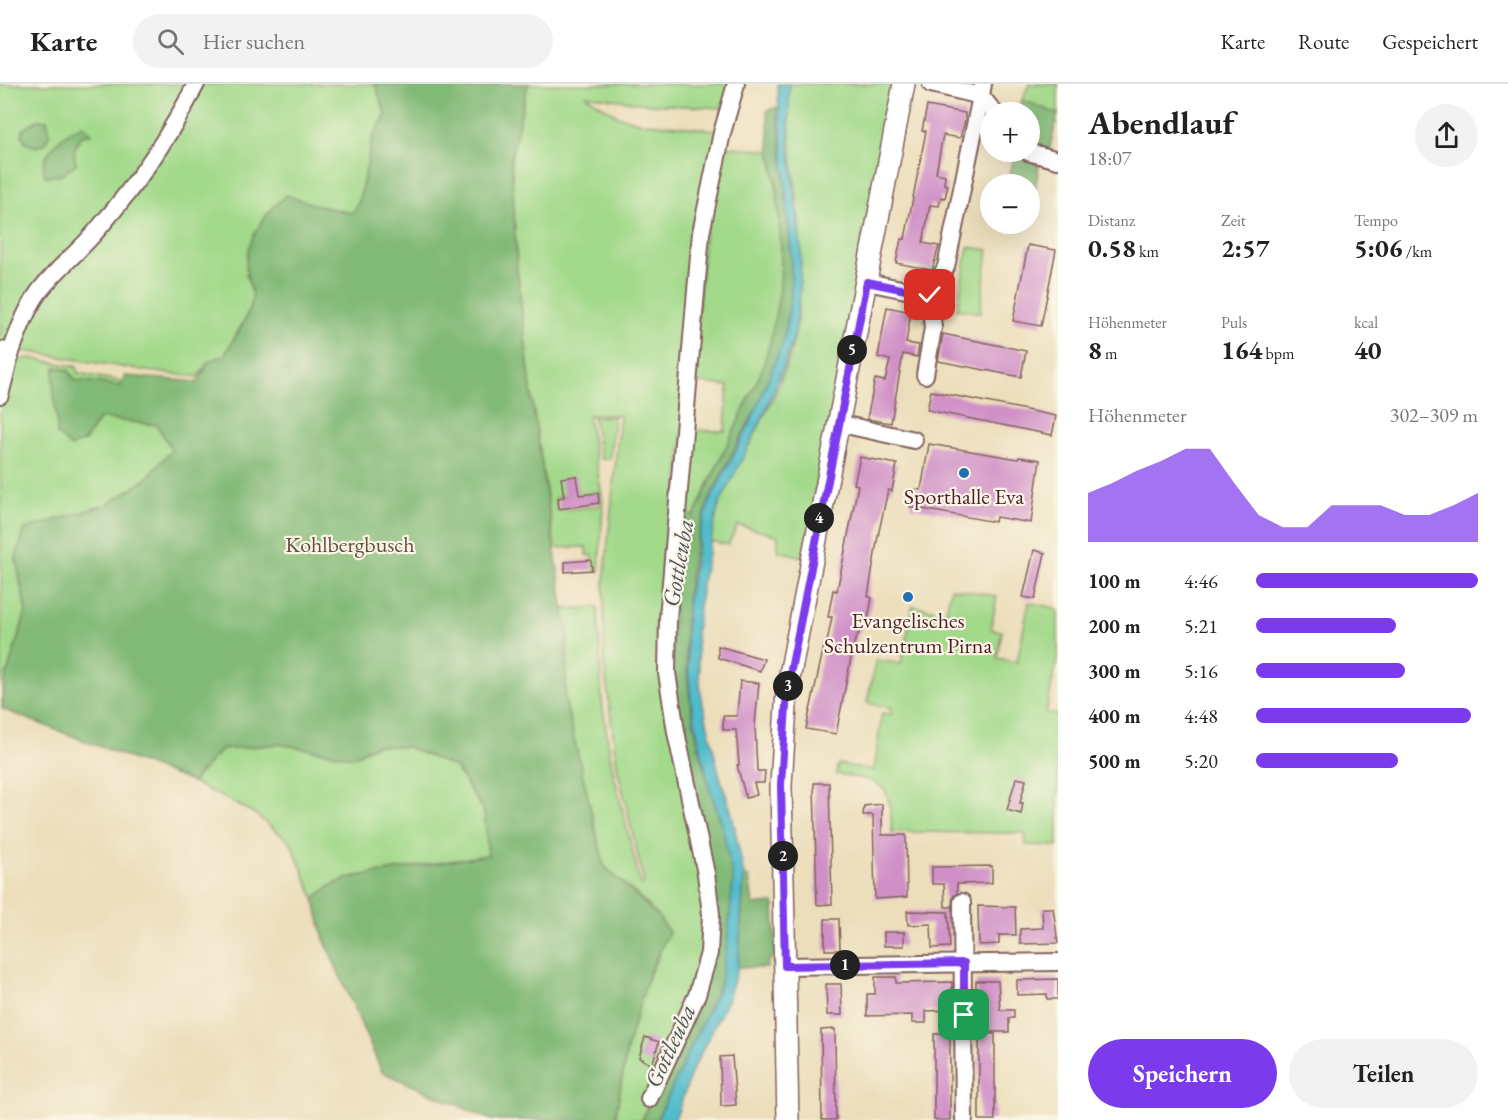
<!DOCTYPE html>
<html lang="de">
<meta charset="utf-8">
<style>
:root{--surface:#fff;--page:#f2f2f2;--text:#222;--muted:#767676;--line:#e0e0e0;--accent:#7c3aed}
body{margin:0;font-family:"EB Garamond",serif;background:var(--page);color:var(--text);height:100vh;display:flex;flex-direction:column;font-size:22px;white-space:nowrap}
*{box-sizing:border-box;margin:0}
p{font-size:20px;color:var(--muted)}
.icon{flex:none;width:33px;height:33px;fill:none;stroke:currentColor;stroke-width:2;stroke-linecap:round;stroke-linejoin:round}
.map{position:relative;flex:1;overflow:hidden}
.drawer{display:flex;flex-direction:column;background:var(--surface);width:450px}
.drawer>*{flex:none}
.buttons{position:absolute;left:980px;top:18px;display:grid;gap:12px}
.buttons a{display:grid;place-items:center;width:60px;height:60px;border-radius:50%;background:var(--surface);box-shadow:0 6px 24px #0002;font-size:30px}
.pin{position:absolute;display:grid;place-items:center;width:51px;height:51px;color:#fff;margin:-26px;border-radius:12px;box-shadow:0 3px 9px #0006}
.km{position:absolute;width:30px;height:30px;margin:-15px;border-radius:50%;background:#222;color:#fff;font-size:16px;line-height:30px;text-align:center}
.round{display:grid;place-items:center;flex:none;width:63px;height:63px;border-radius:32px;background:var(--page)}
.headline{display:flex;align-items:center;justify-content:space-between;height:102px;padding:0 30px}
h1{font-size:33px;font-weight:700;line-height:45px}
.stats{display:grid;grid-template-columns:repeat(3,1fr);gap:9px;height:102px;padding:6px 30px}
.stats div{display:grid;align-content:center}
.stats b{font-size:26px;font-weight:700}
.stats small{font-size:16px;font-weight:400}
.stats p{font-size:16px}
.chart{height:168px;padding:12px 30px}
.chart p{display:flex;justify-content:space-between}
.chart svg{width:100%;height:108px;margin-top:6px;fill:var(--accent);opacity:.7}
.primary-button{display:flex;gap:12px;margin-top:auto;padding:12px 30px}
.primary-button a{flex:1;height:69px;border-radius:36px;background:var(--accent);color:#fff;font-size:24px;font-weight:700;line-height:69px;text-align:center}
.primary-button a+a{background:var(--page);color:var(--text)}
ul{padding:0 30px;list-style:none;font-size:20px}
li{display:grid;grid-template-columns:96px 72px 1fr;align-items:center;height:45px}
li i{height:15px;border-radius:8px;background:var(--accent)}
header{display:flex;align-items:center;gap:36px;box-sizing:border-box;height:84px;padding:0 30px;background:var(--surface);border-bottom:2px solid var(--line)}
header strong{font-size:28px}
nav{display:flex;gap:33px;margin-inline-start:auto;font-size:21px}
.search{width:420px;height:54px;background:var(--page);display:flex;align-items:center;gap:15px;box-sizing:border-box;padding:0 21px;border-radius:33px;color:var(--muted);font-size:22px}
main{display:flex;flex:1;min-height:0}
.map>svg:first-child{display:block}
</style>
<header>
<strong>Karte</strong>
<div class="search"><svg class="icon" aria-label="search" viewBox="0 0 24 24"><circle cx="10" cy="10" r="6"/><path d="M15 15l6 6"/></svg>Hier suchen</div>
<nav><a>Karte</a><a>Route</a><a>Gespeichert</a></nav>
</header>
<main>
<div class="map">
<svg width="1058" height="1036" viewBox="0 0 1058 1036">
<rect width="100%" height="100%" fill="#fcf5e5"/>
<filter id="ink" filterUnits="userSpaceOnUse"><feTurbulence type="fractalNoise" baseFrequency=".0167" numOctaves="2"/><feDisplacementMap in="SourceGraphic" scale="12" xChannelSelector="R" yChannelSelector="G"/><feConvolveMatrix kernelMatrix="1 2 1 2 8 2 1 2 1" color-interpolation-filters="sRGB"/></filter>
<filter id="wash" filterUnits="userSpaceOnUse"><feTurbulence type="fractalNoise" baseFrequency=".008" numOctaves="4" result="noise"/><feDisplacementMap in="SourceGraphic" scale="24" xChannelSelector="R" yChannelSelector="G"/><feGaussianBlur stdDeviation="1.35" result="paint"/><feColorMatrix in="noise" values="0 0 0 0 0 0 0 0 0 0 0 0 0 0 0 0 0 1.4 0 .05"/><feComposite in="paint" operator="in"/></filter>
<g filter="url(#wash)">
<rect width="100%" height="100%" fill="#ecdebb"/>
<g fill="#a2d98a" stroke="#767c5a" stroke-width="1.5">
<polygon points="0,0 189,0 200,6 204,0 375,0 386,31 373,53 359,117 353,130 322,123 246,190 253,212 247,231 224,272 209,277 198,293 147,287 0,263"/>
<path d="M528,0H730L722,24L647,20L585,11L618,32L638,38L717,46L669,480L702,787L706,869L642,1036H615C624,981 632,921 659,871L648,821L604,782L565,616L568,554L563,525L598,523L602,618L612,683L641,802L644,798L617,682L604,580V500L620,331H588L603,418L600,419L598,408L555,414L557,427L603,421L599,487H595L593,472L586,471V463L555,464L533,323L517,185L511,73Z"/>
<path d="M789,0H896L868,149H863L855,190L859,191L803,473L778,467V452L738,441L728,461L710,457C713,445 715,433 719,422C743,365 783,311 795,250C804,200 801,146 795,96C791,64 787,32 789,0Z"/>
<polygon points="1029,0 1058,0 1058,30 1022,16"/>
<path d="M723,62L770,67C784,136 789,222 761,288C741,337 714,383 694,433L680,430L687,346L725,347L728,302L692,298L705,150Z"/>
<polygon points="968,163 988,166 980,229 957,225"/>
<polygon points="31,274 77,283 78,289 124,298 121,302 75,296 68,286 53,294 58,328 57,350 85,357 100,334 157,341 172,366 144,397 106,421 25,445 16,474 26,528 6,593 2,625 0,325 13,281 18,276"/>
<polygon points="593,333 614,333 610,375 601,375"/>
<path d="M951,504L997,512L991,545L1002,547L997,574L1017,578L1029,518L1058,525V571L1046,628L1058,631L1055,651L1058,658V762L1026,761L1025,749L892,748C889,696 886,699 836,690L838,680L874,686L882,629L891,630L892,624L867,619L876,576L901,580L913,522L946,528Z"/>
<polygon points="279,660 353,673 376,661 407,663 455,683 484,727 488,771 352,793 332,801 314,814 291,759 252,728 192,698 221,666"/>
</g>
<g fill="#81b976" stroke="#666c50" stroke-width="1.5">
<path d="M375,0H528L511,73L517,185L533,323L568,554L565,616L604,782L657,831L669,848L649,889L627,964L615,1036H491L382,988L324,855L314,814L332,801L352,793L488,771L484,727L455,683L407,663L376,661L353,673L279,660L221,666L192,698L2,625L6,593L26,528L16,474L25,445L106,421L144,397L172,366L157,341L100,334L84,357L71,363L57,350C58,328 50,304 55,283L68,286L75,296L121,302L125,292L198,298L209,277L224,272C234,254 250,234 252,213C253,206 248,198 247,191C242,160 264,130 286,111L322,123L353,129L359,117L373,53L386,31Z"/>
<polygon points="1022,16 1058,30 1049,67 1029,61 1029,28 1020,28"/>
<path d="M777,23C783,100 804,184 783,260C767,316 731,364 709,418C697,449 689,488 687,521C682,581 692,647 710,704C719,734 732,765 733,797C733,822 728,878 719,902C703,948 677,991 657,1036H642L712,868L670,589L677,456H688L690,441L679,439L680,430L694,432L762,286L770,258L780,206L781,167L777,102L770,67L767,27Z"/>
<polygon points="37,36 47,36 50,49 45,60 37,63 27,60 22,52 23,45"/>
<path d="M83,41L91,50L80,53L74,67L76,80L62,91L46,93C34,73 66,47 83,41Z"/>
<polygon points="1015,68 1039,82 1030,134 1029,100 1008,100"/>
<polygon points="744,792 749,793 753,821 774,819 776,869 768,878 767,884 738,883"/>
</g>
<polygon fill="#50bccb" stroke="#4d6e7b" stroke-width="1.5" points="777,0 789,0 789,59 801,165 800,210 794,252 784,282 761,337 718,423 702,498 696,549 701,612 720,693 732,730 744,792 738,883 728,915 692,987 677,1030 674,1036 657,1036 720,900 727,861 733,796 721,737 709,703 691,619 686,553 687,519 700,448 709,418 752,335 783,258 791,214 791,169"/>
<g id="blocks">
<g fill="#d090c7">
<polygon points="927,22 965,29 965,36 960,54 943,51 936,89 945,91 944,100 948,101 945,114 941,113 939,122 930,121 923,159 939,162 932,186 896,179 901,155 905,155 926,47 922,47"/>
<polygon points="1028,161 1056,166 1041,242 1013,237"/>
<polygon points="887,223 911,228 906,259 919,261 917,273 903,270 891,339 867,335 875,295 885,297 890,276 878,273"/>
<polygon points="943,250 1026,267 1021,293 938,277"/>
<polygon points="931,307 1056,332 1052,351 927,326"/>
<polygon points="929,360 1018,375 1019,373 1040,376 1031,439 996,433 995,438 910,423 914,405 921,406"/>
<polygon points="860,373 897,380 892,407 888,406 878,452 868,512 872,514 867,540 863,540 854,559 836,650 806,645 824,562 826,563 832,533 828,533 833,506 837,507 858,401 854,400"/>
<polygon points="576,392 579,411 598,409 599,419 559,425 558,414 564,413 561,394"/>
<polygon points="1034,466 1045,469 1035,515 1023,513"/>
<polygon points="591,476 592,486 565,488 565,478"/>
<polygon points="718,562 764,575 760,587 718,574"/>
<polygon points="740,597 759,599 755,641 757,687 765,687 764,699 754,699 757,711 746,714 737,681 739,681 736,646 723,646 723,632 737,632"/>
<polygon points="1016,694 1026,696 1020,719 1023,719 1021,730 1007,726"/>
<polygon points="814,699 829,699 832,820 817,821"/>
<polygon points="882,720 882,751 906,751 907,813 875,815 873,731 863,731 864,722"/>
<polygon points="992,782 992,799 957,800 957,809 953,813 952,823 945,823 944,800 932,800 932,783"/>
<polygon points="978,822 1015,823 1016,851 999,851 999,860 979,861"/>
<polygon points="1042,824 1053,824 1058,859 1020,860 1020,845 1043,844"/>
<polygon points="907,827 948,828 950,863 932,864 931,840 908,841"/>
<polygon points="825,835 839,835 840,866 825,866"/>
<rect x="884" y="848" width="20" height="14"/>
<polygon points="875,893 896,893 896,899 952,898 952,926 926,927 926,939 912,939 912,931 867,932 867,910 875,910"/>
<polygon points="1058,895 1058,915 1047,915 1047,910 1017,911 1017,896"/>
<polygon points="976,897 998,897 1000,926 1014,926 1014,934 1009,934 1009,948 989,948 988,921 976,921"/>
<polygon points="826,900 841,900 842,931 827,931"/>
<polygon points="835,945 836,1036 822,1036 821,946"/>
<rect x="934" y="950" width="16" height="86"/>
<rect x="979" y="950" width="16" height="86"/>
<polygon points="645,953 659,958 652,981 639,974"/>
<polygon points="732,972 736,1021 721,1022 720,973"/>
</g>
</g>
</g>
<g filter="url(#ink)">
<use href="#blocks" fill-opacity="0" stroke="#83625d" stroke-width="1.5"/>
<g fill="none" stroke-linecap="round" stroke-linejoin="round">
<defs>
<g id="minor">
<polyline points="983,0 981,12 994,28"/>
<polyline points="1028,68 1058,76"/>
<polyline points="867,198 930,211 946,183 981,12 931,0"/>
<path d="M11,268C18,248 26,226 38,209C55,186 80,167 98,145C136,101 170,52 196,0"/>
<polyline points="925,291 933,244 930,211"/>
<polyline points="0,311 11,268 1,266"/>
<polyline points="837,339 914,356"/>
<polyline points="962,818 964,1036"/>
<polyline points="785,882 1058,878"/>
<polyline points="649,1015 697,911 709,869 711,830 706,790 676,648 667,589 668,534 701,149 722,49 736,0"/>
</g>
<polyline id="major" points="788,1036 781,701 787,606 904,0"/>
</defs>
<use href="#minor" stroke="#83625d" stroke-width="20"/>
<use href="#major" stroke="#83625d" stroke-width="24"/>
<use href="#minor" stroke="#fff" stroke-width="16"/>
<use href="#major" stroke="#fff" stroke-width="21"/>
</g>
</g>
<g fill="none" stroke-linecap="round" stroke-linejoin="round" filter="url(#ink)">
<defs>
<polyline id="route" points="930,211 867,198 787,606 781,701 785,882 964,879 964,931"/>
</defs>
<use href="#route" stroke="#fff" stroke-width="12"/>
<use href="#route" stroke="#7c3aed" stroke-width="8"/>
</g>
<g fill="#1f6fb2" stroke="#fcf5e5" stroke-width="2">
<circle cx="964" cy="389" r="6"/>
<circle cx="908" cy="513" r="6"/>
</g>
<g text-anchor="middle" stroke-width="4.5" stroke-linejoin="round" paint-order="stroke">
<g font-size="22" fill="#4a1f2b" stroke="#fcf5e5">
<text x="964" y="420">Sporthalle Eva</text>
<text x="908" y="544">Evangelisches<tspan x="908" dy="25">Schulzentrum Pirna</tspan></text>
</g>
<g font-size="22" fill="#604e43" stroke="#fcf5e5">
<text x="350" y="468">Kohlbergbusch</text>
</g>
<g font-size="24" font-style="italic" fill="#4c5663" stroke="#fcf5e5">
<text transform="translate(678 479) rotate(-80)" y="8">Gottleuba</text>
<text transform="translate(670 962) rotate(-65)" y="8">Gottleuba</text>
</g>
</g>
</svg>
<div class="buttons">
<a>+</a>
<a>−</a>
</div>
<div class="pin" style="left:964px;top:931px;background:#1e9e55"><svg class="icon" aria-label="arrive" viewBox="0 0 24 24"><path d="M6 21V4h12l-3 4 3 4H6"/></svg></div>
<div class="pin" style="left:930px;top:211px;background:#d93025"><svg class="icon" aria-label="check" viewBox="0 0 24 24"><path d="M5 12l5 5 9-10"/></svg></div>
<b class="km" style="left:845px;top:881px">1</b>
<b class="km" style="left:783px;top:772px">2</b>
<b class="km" style="left:788px;top:602px">3</b>
<b class="km" style="left:819px;top:434px">4</b>
<b class="km" style="left:852px;top:266px">5</b>
</div>
<section class="drawer">
<div class="headline"><div><h1>Abendlauf</h1><p>18:07</p></div><a class="round"><svg class="icon" aria-label="share" viewBox="0 0 24 24"><path d="M12 15V3M7 8l5-5 5 5M5 13v7h14v-7"/></svg></a></div>
<div class="stats">
<div><p>Distanz</p><b>0.58<small> km</small></b></div>
<div><p>Zeit</p><b>2:57</b></div>
<div><p>Tempo</p><b>5:06<small> /km</small></b></div>
</div>
<div class="stats">
<div><p>Höhenmeter</p><b>8<small> m</small></b></div>
<div><p>Puls</p><b>164<small> bpm</small></b></div>
<div><p>kcal</p><b>40</b></div>
</div>
<div class="chart"><p><span>Höhenmeter</span>302–309 m</p>
<svg viewBox="0 0 160 44" preserveAspectRatio="none"><path d="M0 44V24L10 20L20 15L30 11L40 6L50 6L60 20L70 33L80 38L90 38L100 29L110 29L120 29L130 33L140 33L150 29L160 24V44z"/></svg>
</div>
<ul>
<li><b>100 m</b>4:46<i style="width:100%"></i></li>
<li><b>200 m</b>5:21<i style="width:63%"></i></li>
<li><b>300 m</b>5:16<i style="width:67%"></i></li>
<li><b>400 m</b>4:48<i style="width:97%"></i></li>
<li><b>500 m</b>5:20<i style="width:64%"></i></li>
</ul>
<div class="primary-button"><a>Speichern</a><a>Teilen</a></div>
</section>
</main>
